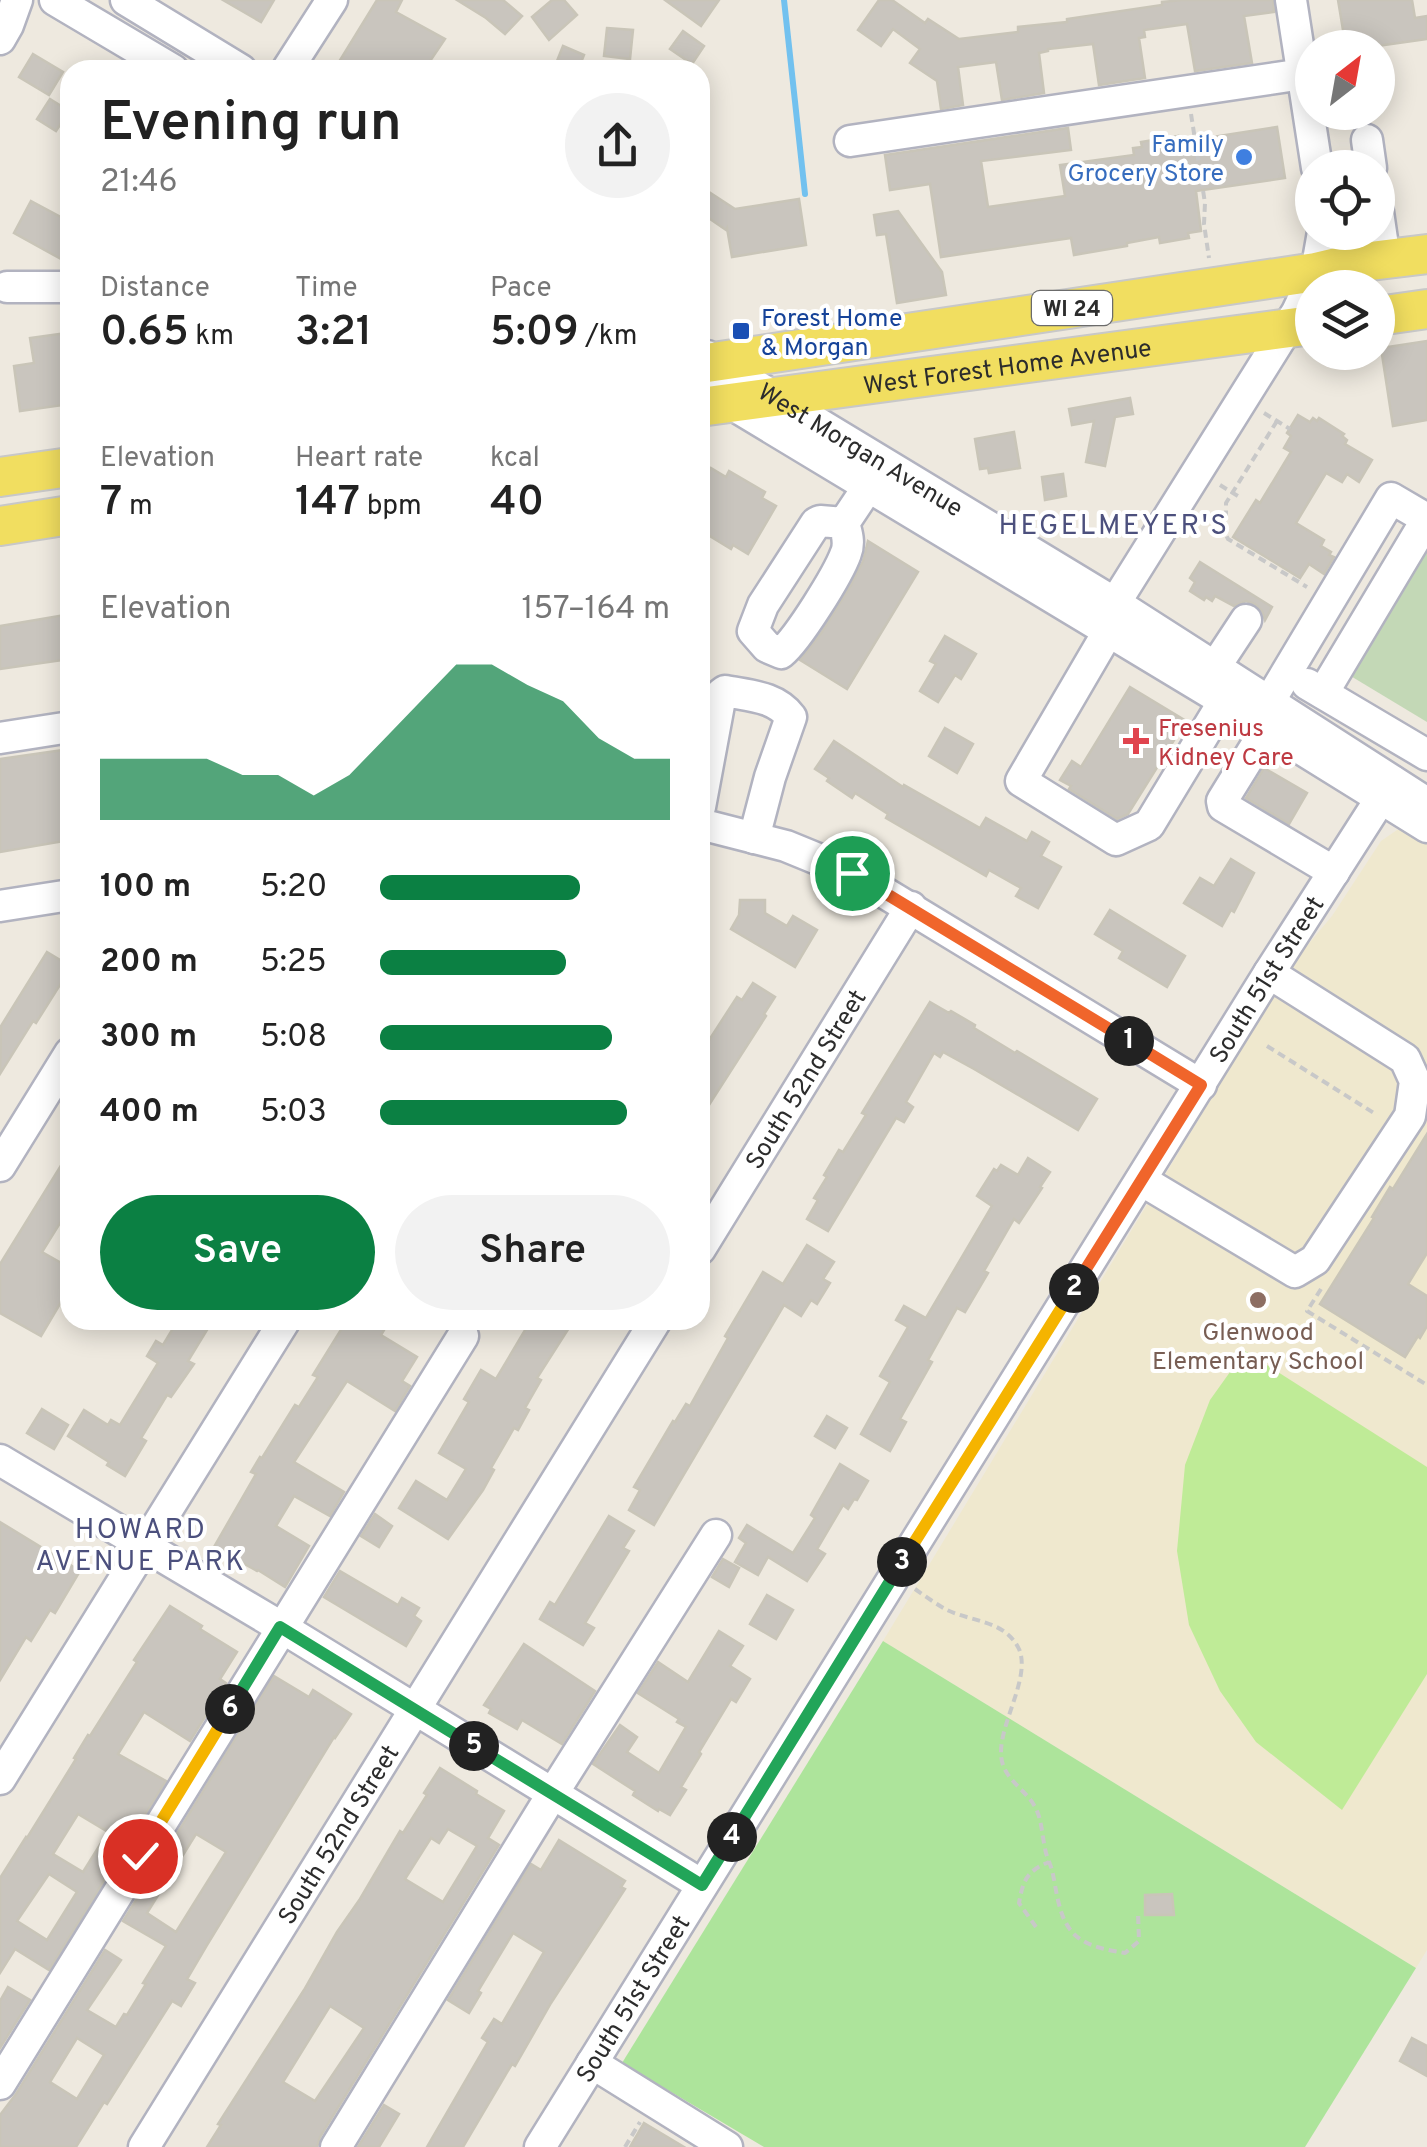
<!DOCTYPE html>
<meta charset="utf-8">
<style>
:root{--surface:#fff;--page:#f2f2f2;--text:#222;--muted:#767676;--accent:#0b8043}
body{margin:0;font-family:Overpass,sans-serif;background:var(--page);color:var(--text);height:100vh;display:flex;flex-direction:column;font-size:38px;white-space:nowrap}
*{box-sizing:border-box;margin:0}
p{font-size:32px;color:var(--muted)}
.icon{flex:none;width:55px;height:55px;fill:none;stroke:currentColor;stroke-width:2;stroke-linecap:round;stroke-linejoin:round}
.map{position:relative;flex:1;overflow:hidden}
.panel{position:absolute;left:60px;top:60px;width:650px;height:1270px;display:flex;flex-direction:column;background:var(--surface);border-radius:30px;box-shadow:0 5px 25px #0003}
.panel>*{flex:none}
.needle{width:65px;rotate:31deg}
.controls{position:absolute;left:1295px;top:30px;display:grid;gap:20px}
.controls a{display:grid;place-items:center;width:100px;height:100px;border-radius:50%;background:var(--surface);box-shadow:0 5px 25px #0003;font-size:50px}
.pin{position:absolute;display:grid;place-items:center;width:85px;height:85px;color:#fff;margin:-42px;border:5px solid #fff;border-radius:50%;box-shadow:0 2px 10px #0007}
.km{position:absolute;width:50px;height:50px;margin:-25px;border-radius:50%;background:#222;color:#fff;font-size:28px;line-height:50px;text-align:center}
.round{display:grid;place-items:center;flex:none;width:105px;height:105px;border-radius:52px;background:var(--page)}
.head{display:flex;align-items:center;justify-content:space-between;height:170px;padding:0 40px}
h1{font-size:55px;font-weight:600;line-height:75px}
.stats{display:grid;grid-template-columns:repeat(3,1fr);gap:15px;height:170px;padding:10px 40px}
.stats div{display:grid;align-content:center}
.stats b{font-size:42px;font-weight:600}
.stats small{font-size:28px;font-weight:400}
.stats p{font-size:28px}
.chart{height:280px;padding:20px 40px}
.chart p{display:flex;justify-content:space-between}
.chart svg{width:100%;height:180px;margin-top:10px;fill:var(--accent);opacity:.7}
.cta{display:flex;gap:20px;margin-top:auto;padding:20px 40px}
.cta a{flex:1;height:115px;border-radius:60px;background:var(--accent);color:#fff;font-size:40px;font-weight:600;line-height:115px;text-align:center}
.cta a+a{background:var(--page);color:var(--text)}
ul{padding:0 40px;list-style:none;font-size:32px}
li{display:grid;grid-template-columns:160px 120px 1fr;align-items:center;height:75px}
li i{height:25px;border-radius:12px;background:var(--accent)}
.map>svg:first-child{display:block}
</style>
<div class="map">
<svg width="1427" height="2147" viewBox="0 0 1427 2147">
<rect width="100%" height="100%" fill="#eee9df"/>
<polygon fill="#efe8ce" points="1397,830 1403,830 1427,840 1427,1950 1416,1968 883,1641 1295,960 1332,916 1381,841"/>
<polygon fill="#ade49b" points="883,1641 1416,1968 1305,2147 764,2147 622,2063"/>
<polygon fill="#c3d8b6" points="1427,549 1427,722 1349,675"/>
<polygon fill="#bfeb97" points="1245,1351 1427,1467 1427,1674 1342,1810 1256,1742 1220,1691 1189,1625 1177,1551 1185,1465 1210,1400"/>
<g fill="none" stroke-linecap="round" stroke-linejoin="round">
<polyline stroke="#72c1ef" stroke-width="6" points="784,0 805,194"/>
</g>
<g fill="#c9c5be" stroke="#c9c5b8" stroke-width="2.5" fill-rule="evenodd">
<polygon points="223,0 274,0 261,22"/>
<polygon points="377,0 402,0 396,12 445,39 424,70 334,70"/>
<polygon points="457,0 503,0 522,16 505,34 486,18"/>
<polygon points="552,0 564,0 577,15 549,40 532,17"/>
<polygon points="665,0 719,0 701,26"/>
<polygon points="879,0 892,0 925,23 928,19 959,39 1018,32 1018,27 1067,22 1067,19 1162,5 1162,2 1182,0 1273,0 1274,12 1244,16 1252,63 1195,71 1187,24 1144,30 1145,37 1139,38 1145,78 1099,85 1093,44 1048,49 1048,51 1039,53 1044,93 1002,100 996,62 958,67 963,105 941,109 937,81 910,63 920,49 893,29 881,46 858,30"/>
<polygon points="1338,0 1412,0 1415,18 1427,16 1427,39 1377,46 1377,44 1346,48"/>
<polygon points="607,28 633,30 630,59 604,56"/>
<polygon points="683,31 704,46 692,64 670,49"/>
<polygon points="563,46 584,55 578,70 564,70 555,66"/>
<polygon points="33,54 63,72 49,95 19,77"/>
<polygon points="50,99 69,111 56,131 37,119"/>
<polygon points="1277,127 1285,178 1196,191 1201,231 1188,233 1189,238 1160,243 1159,237 1127,243 1127,246 1074,255 1071,238 941,257 930,184 890,190 885,155 1068,128 1071,150 981,161 988,207 1065,196 1060,165 1134,155 1133,148 1142,147 1141,142 1178,136 1178,141 1187,141"/>
<polygon points="709,192 735,209 799,199 806,245 732,257 727,228 726,230 700,212 700,206"/>
<polygon points="31,201 70,222 70,264 14,233"/>
<polygon points="898,211 942,272 946,295 897,303 886,234 877,235 874,215"/>
<polygon points="67,333 70,355 70,363 67,364 70,404 20,411 14,366 34,363 30,338"/>
<polygon points="1427,341 1427,420 1393,426 1381,348"/>
<polygon points="1130,398 1133,414 1115,417 1105,466 1086,462 1094,421 1072,425 1069,409"/>
<polygon points="1298,415 1310,422 1313,418 1317,421 1319,418 1344,434 1342,436 1347,440 1345,444 1372,460 1359,482 1347,474 1342,482 1326,473 1296,523 1324,540 1321,546 1331,552 1329,555 1334,557 1324,574 1309,564 1300,578 1233,537 1256,500 1260,503 1291,452 1284,448 1291,436 1287,433"/>
<polygon points="1014,432 1020,468 989,473 988,468 980,469 975,439"/>
<polygon points="711,468 726,477 729,471 765,492 762,498 776,506 748,554 733,545 731,549 700,530 700,485"/>
<polygon points="1063,474 1066,496 1045,500 1042,477"/>
<polygon points="868,541 918,572 847,689 800,660 822,632 851,585 863,561"/>
<polygon points="1200,562 1272,607 1265,620 1262,611 1255,604 1246,601 1234,606 1215,596 1212,601 1206,597 1204,600 1190,591 1195,582 1190,578"/>
<polygon points="65,615 70,615 70,659 0,669 0,626"/>
<polygon points="945,636 976,654 961,679 955,675 938,702 920,691 936,664 930,661"/>
<polygon points="1130,687 1186,721 1128,814 1117,819 1069,789 1071,786 1060,780 1072,761 1081,767"/>
<polygon points="945,728 973,744 957,773 929,756"/>
<polygon points="834,741 903,787 904,785 980,828 986,818 1027,841 1032,832 1049,842 1041,856 1061,867 1038,908 1016,896 1021,888 989,870 986,876 886,818 888,814 855,793 852,798 827,781 829,778 815,769"/>
<polygon points="70,749 70,840 0,852 0,759"/>
<polygon points="1264,768 1307,793 1289,824 1246,798"/>
<polygon points="1231,859 1254,873 1234,912 1231,910 1222,926 1184,903 1200,878 1214,886"/>
<polygon points="740,900 765,900 765,913 787,926 793,916 817,930 795,967 731,929 739,915"/>
<polygon points="1110,910 1185,956 1167,987 1119,958 1123,951 1095,934"/>
<polygon points="47,952 70,966 70,969 36,1023 33,1021 0,1074 1,1026"/>
<polygon points="753,983 775,997 764,1014 766,1016 700,1119 700,1054 737,997 742,1000"/>
<polygon points="930,1002 949,1013 951,1011 975,1025 974,1028 1015,1053 1017,1051 1097,1099 1078,1130 974,1069 943,1052 940,1057 934,1053 906,1102 913,1107 904,1122 896,1118 828,1231 807,1219 818,1200 814,1198 827,1177 824,1175 839,1150 843,1152 866,1115 862,1113"/>
<polygon points="1427,1134 1427,1253 1408,1284 1427,1296 1427,1326 1420,1338 1418,1336 1405,1357 1320,1304 1374,1218 1372,1217 1390,1187 1393,1189"/>
<polygon points="70,1151 70,1207 42,1252 70,1268 70,1287 41,1336 0,1313 0,1264"/>
<polygon points="1028,1158 1050,1172 1040,1187 1042,1188 1019,1223 1014,1219 984,1271 988,1273 965,1312 957,1308 928,1360 932,1362 900,1419 906,1422 890,1451 861,1434 890,1382 880,1376 908,1327 896,1320 904,1306 926,1318 992,1206 977,1196 994,1169 997,1171 1001,1165 1018,1175"/>
<polygon points="807,1245 834,1262 823,1279 830,1283 817,1304 811,1300 801,1316 784,1305 654,1525 629,1510 640,1490 634,1487 673,1421 675,1422 686,1404 690,1406 728,1338 725,1336 763,1272 783,1284"/>
<polygon points="178,1320 213,1320 188,1361 194,1364 171,1397 167,1395 141,1438 146,1441 125,1476 107,1465 109,1462 68,1436 84,1410 108,1425 111,1420 120,1425 158,1363 147,1356 156,1341 163,1345"/>
<polygon points="347,1320 390,1320 381,1335 417,1357 402,1381 410,1386 395,1411 347,1381 294,1462 344,1492 330,1516 294,1496 276,1526 309,1546 285,1587 258,1570 257,1571 214,1547 256,1474 251,1472 260,1457 262,1458 295,1405 299,1407 318,1377 313,1375"/>
<polygon points="531,1320 574,1320 537,1378 541,1380 525,1408 529,1410 518,1430 514,1428 491,1468 494,1470 483,1490 448,1539 399,1508 416,1481 447,1500 466,1469 439,1453 469,1402 464,1399 481,1370 496,1379"/>
<polygon points="42,1409 68,1425 54,1449 27,1433"/>
<polygon points="827,1416 847,1428 835,1448 815,1436"/>
<polygon points="840,1464 868,1481 857,1500 854,1499 848,1509 843,1505 817,1549 825,1554 807,1581 768,1557 758,1575 735,1562 746,1543 739,1538 747,1525 793,1553 815,1518 811,1515"/>
<polygon points="375,1514 392,1526 379,1547 361,1536"/>
<polygon points="609,1516 634,1531 623,1548 629,1551 585,1623 594,1628 583,1645 540,1619 550,1602 555,1605"/>
<polygon points="0,1522 80,1571 55,1613 50,1610 31,1641 26,1637 0,1680"/>
<polygon points="723,1559 739,1568 729,1587 712,1577"/>
<polygon points="340,1571 398,1605 402,1598 419,1608 414,1616 421,1621 406,1646 324,1597"/>
<polygon points="767,1595 793,1610 776,1639 750,1624"/>
<path d="M170,1606L202,1626L200,1629L237,1652L220,1679L226,1683L190,1741L144,1712L118,1754L166,1781L49,1970L15,1949L0,1973V1878L26,1837L27,1838L76,1759L74,1758L88,1735L90,1736L137,1662L134,1660ZM78,1814L108,1832L83,1872L53,1854ZM49,1874L77,1892L47,1940L17,1921Z"/>
<polygon points="719,1631 743,1646 730,1666 750,1679 736,1702 731,1699 699,1752 701,1754 681,1787 686,1790 670,1815 659,1809 658,1811 633,1795 635,1791 593,1764 620,1725 637,1737 627,1752 659,1773 686,1727 677,1722 679,1719 638,1693 658,1662 688,1682"/>
<polygon points="524,1644 595,1691 562,1744 522,1720 517,1729 489,1713 491,1709 484,1705"/>
<path d="M274,1676L309,1697L313,1690L351,1714L335,1738L334,1737L207,1945L187,1979L195,1983L181,2006L172,2001L107,2104L104,2102L76,2147H0V2115L16,2094L105,1950L121,1960L87,2010L116,2027L124,2014L127,2015L146,1984L143,1983L166,1946L123,1921ZM196,1834L226,1852L176,1932L147,1913ZM77,2038L104,2055L77,2099L50,2082Z"/>
<path d="M440,1768L477,1791L476,1794L504,1811L488,1838L499,1845L320,2137L317,2147H207L221,2125L218,2124L304,1990L337,1932L360,1899L400,1831L403,1833L427,1795L424,1793ZM448,1829L477,1846L443,1902L405,1879L431,1838L439,1843ZM330,2006L364,2028L315,2101L283,2082Z"/>
<polygon points="559,1840 625,1881 621,1887 625,1889 551,2003 515,2066 512,2064 463,2147 427,2147 488,2042 482,2038 494,2019 502,2024 544,1952 513,1933 478,1991 481,1993 469,2013 448,2000 531,1864 541,1870"/>
<polygon points="1172,1894 1174,1915 1145,1915 1145,1895"/>
<polygon points="8,1987 30,2000 0,2048 0,2001"/>
<polygon points="1412,2038 1427,2046 1427,2076 1400,2061"/>
<polygon points="384,2105 399,2114 379,2147 358,2147"/>
<polygon points="644,2123 684,2147 630,2147"/>
</g>
<g fill="none" stroke-linecap="round" stroke-linejoin="round">
<defs>
<g id="minor">
<polyline points="55,0 173,70"/>
<polyline points="126,0 241,70"/>
<polyline points="1291,0 1317,168"/>
<polyline points="0,39 8,25 17,0"/>
<polyline points="287,70 332,0"/>
<polyline points="1367,140 1371,168"/>
<polyline points="850,141 1303,74"/>
<polyline points="1378,212 1385,260"/>
<polyline points="7,287 70,287"/>
<path id="s1" d="M707,356L1115,603L1427,803"/>
<polyline points="700,385 1224,701 1427,827"/>
<path d="M844,523L820,521L816,523L763,605L753,631L767,647L781,653C798,639 838,575 846,553C850,543 847,533 844,523L868,487"/>
<polyline points="1215,667 1246,620"/>
<polyline points="1307,684 1427,755"/>
<polyline points="1224,701 1149,825 1116,840 1021,781 1108,632 1115,603 1297,312 1316,272 1323,232"/>
<polyline points="1269,702 1391,498 1427,519 1323,693"/>
<polyline points="1267,728 1222,801 1223,806 1334,872"/>
<polyline points="0,738 70,727"/>
<path d="M700,807L721,694L725,691C750,696 775,696 791,717L770,777L754,838"/>
<polyline points="700,824 786,846 852,873 1201,1085"/>
<polyline points="0,906 70,895"/>
<polyline points="0,1166 70,1053"/>
<polyline points="1141,1180 1295,1272 1315,1260 1410,1116 1415,1081 1405,1059 1269,973"/>
<path id="s2" d="M700,1249L911,907"/>
<polyline points="0,1460 281,1627 702,1885"/>
<polyline points="0,1779 285,1320"/>
<polyline points="592,2063 727,2147"/>
<polyline points="0,2084 463,1336"/>
<path id="s3" d="M144,2147L656,1320"/>
<polyline points="336,2147 553,1793 716,1535"/>
<path id="s4" d="M540,2147L1269,973L1392,781"/>
</g>
<g id="major">
<polyline points="1378,316 1427,309"/>
<polyline points="700,364 1316,272 1354,263 1427,254"/>
<path id="s5" d="M700,407L1312,325"/>
<polyline points="0,477 70,467"/>
<polyline points="0,526 70,515"/>
</g>
</defs>
<use href="#minor" stroke="#b2b3c0" stroke-width="35"/>
<use href="#major" stroke="#c8c8c8" stroke-width="42"/>
<g stroke="#c8c8c8" stroke-width="4" stroke-dasharray="8 5" stroke-linecap="butt">
<polyline points="1191,114 1205,203 1204,224 1209,258"/>
<polyline points="1264,413 1290,429"/>
<polyline points="1277,421 1226,503 1226,535 1228,539 1307,587"/>
<polyline points="1220,485 1241,498"/>
<polyline points="1267,1046 1377,1115"/>
<polyline points="1321,1289 1307,1311 1427,1385"/>
<path d="M915,1589C925,1596 936,1604 947,1610C972,1622 1005,1620 1019,1649C1031,1677 1000,1722 1001,1754C1002,1781 1028,1789 1037,1811C1042,1823 1042,1835 1045,1848C1046,1856 1050,1863 1052,1870C1057,1891 1058,1919 1075,1935C1088,1947 1108,1950 1125,1953L1139,1941L1138,1913"/>
<path d="M1036,1927L1019,1903C1023,1880 1027,1871 1049,1862"/>
<polyline points="625,2147 640,2122"/>
</g>
<use href="#minor" stroke="#fff" stroke-width="30"/>
<use href="#major" stroke="#f1de60" stroke-width="38"/>
</g>
<g fill="none" stroke-linecap="round" stroke-linejoin="round">
<defs>
<polyline id="split-1" points="852,873 1129,1041"/>
<polyline id="split-2" points="1074,1288 1201,1085 1129,1041"/>
<polyline id="split-3" points="902,1562 1074,1288"/>
<polyline id="split-4" points="732,1837 902,1562"/>
<polyline id="split-5" points="474,1746 702,1885 732,1837"/>
<polyline id="split-6" points="230,1709 280,1627 474,1746"/>
<polyline id="split-7" points="140,1856 230,1709"/>
</defs>
<use href="#split-1" stroke="#fff" stroke-width="20"/>
<use href="#split-2" stroke="#fff" stroke-width="20"/>
<use href="#split-3" stroke="#fff" stroke-width="20"/>
<use href="#split-4" stroke="#fff" stroke-width="20"/>
<use href="#split-5" stroke="#fff" stroke-width="20"/>
<use href="#split-6" stroke="#fff" stroke-width="20"/>
<use href="#split-7" stroke="#fff" stroke-width="20"/>
<use href="#split-1" stroke="#f0652b" stroke-width="12"/>
<use href="#split-2" stroke="#f0652b" stroke-width="12"/>
<use href="#split-3" stroke="#f5b400" stroke-width="12"/>
<use href="#split-4" stroke="#22a559" stroke-width="12"/>
<use href="#split-5" stroke="#22a559" stroke-width="12"/>
<use href="#split-6" stroke="#22a559" stroke-width="12"/>
<use href="#split-7" stroke="#f5b400" stroke-width="12"/>
</g>
<circle fill="#3f7fe0" stroke="#fff" stroke-width="4" cx="1244" cy="157" r="10"/>
<rect fill="#1a4fb4" stroke="#fff" stroke-width="4" x="731" y="321" width="20" height="20" rx="5"/>
<path fill="#e0444e" stroke="#fff" stroke-width="4" d="M1131 726h10v10h10v10h-10v10h-10v-10h-10v-10h10z"/>
<circle fill="#8d6e63" stroke="#fff" stroke-width="4" cx="1258" cy="1300" r="10"/>
<g text-anchor="middle" stroke-width="8" stroke-linejoin="round" paint-order="stroke">
<rect fill="#fff" stroke="#6b6b6b" stroke-width="2.5" x="1032" y="291" width="80" height="34" rx="8"/>
<g font-size="22" font-weight="bold" fill="#2c2c2c">
<text x="1072" y="316">WI 24</text>
</g>
<g font-size="25" fill="#366cbe" stroke="#fff" text-anchor="end">
<text x="1224" y="152">Family<tspan x="1224" dy="29">Grocery Store</tspan></text>
</g>
<g font-size="25" fill="#164399" stroke="#fff" text-anchor="start">
<text x="761" y="326">Forest Home<tspan x="761" dy="29">&amp; Morgan</tspan></text>
</g>
<g font-size="25" fill="#2c2c2c" stroke="#fff">
<text dy="9" stroke="none"><textPath href="#s5" startOffset="310">West Forest Home Avenue</textPath></text>
<text dy="9" stroke="none"><textPath href="#s1" startOffset="180">West Morgan Avenue</textPath></text>
<text dy="9" stroke="none"><textPath href="#s4" startOffset="1375">South 51st Street</textPath></text>
<text dy="9" stroke="none"><textPath href="#s2" startOffset="200">South 52nd Street</textPath></text>
<text dy="9" stroke="none"><textPath href="#s3" startOffset="368">South 52nd Street</textPath></text>
<text dy="9" stroke="none"><textPath href="#s4" startOffset="175">South 51st Street</textPath></text>
</g>
<g font-size="25" fill="#be3a42" stroke="#fff" text-anchor="start">
<text x="1158" y="736">Fresenius<tspan x="1158" dy="29">Kidney Care</tspan></text>
</g>
<g font-size="25" fill="#785e54" stroke="#fff">
<text x="1258" y="1340">Glenwood<tspan x="1258" dy="29">Elementary School</tspan></text>
</g>
<g font-size="28" letter-spacing="2.5" fill="#4c507d" stroke="#fff">
<text x="1114" y="534">HEGELMEYER'S</text>
<text x="141" y="1538">HOWARD<tspan x="141" dy="32">AVENUE PARK</tspan></text>
</g>
</g>
</svg>
<div class="controls">
<a><svg class="needle" viewBox="-14 -14 28 28"><path d="M0-13l5 13h-10z" fill="#e53935"/><path d="M0 13l5-13h-10z" fill="#767676"/></svg></a>
<a><svg class="icon" aria-label="locate" viewBox="0 0 24 24"><circle cx="12" cy="12" r="6"/><path d="M12 2v4M12 18v4M2 12h4M18 12h4"/></svg></a>
<a><svg class="icon" aria-label="layers" viewBox="0 0 24 24"><path d="M12 4l9 5-9 5-9-5zM3 14l9 5 9-5"/></svg></a>
</div>
<div class="pin" style="left:852px;top:873px;background:#1e9e55"><svg class="icon" aria-label="arrive" viewBox="0 0 24 24"><path d="M6 21V4h12l-3 4 3 4H6"/></svg></div>
<div class="pin" style="left:140px;top:1856px;background:#d93025"><svg class="icon" aria-label="check" viewBox="0 0 24 24"><path d="M5 12l5 5 9-10"/></svg></div>
<b class="km" style="left:1129px;top:1041px">1</b>
<b class="km" style="left:1074px;top:1288px">2</b>
<b class="km" style="left:902px;top:1562px">3</b>
<b class="km" style="left:732px;top:1837px">4</b>
<b class="km" style="left:474px;top:1746px">5</b>
<b class="km" style="left:230px;top:1709px">6</b>
<section class="panel">
<div class="head"><div><h1>Evening run</h1><p>21:46</p></div><a class="round"><svg class="icon" aria-label="share" viewBox="0 0 24 24"><path d="M12 15V3M7 8l5-5 5 5M5 13v7h14v-7"/></svg></a></div>
<div class="stats">
<div><p>Distance</p><b>0.65<small> km</small></b></div>
<div><p>Time</p><b>3:21</b></div>
<div><p>Pace</p><b>5:09<small> /km</small></b></div>
</div>
<div class="stats">
<div><p>Elevation</p><b>7<small> m</small></b></div>
<div><p>Heart rate</p><b>147<small> bpm</small></b></div>
<div><p>kcal</p><b>40</b></div>
</div>
<div class="chart"><p><span>Elevation</span>157–164 m</p>
<svg viewBox="0 0 160 44" preserveAspectRatio="none"><path d="M0 44V29L10 29L20 29L30 29L40 33L50 33L60 38L70 33L80 24L90 15L100 6L110 6L120 11L130 15L140 24L150 29L160 29V44z"/></svg>
</div>
<ul>
<li><b>100 m</b>5:20<i style="width:69%"></i></li>
<li><b>200 m</b>5:25<i style="width:64%"></i></li>
<li><b>300 m</b>5:08<i style="width:80%"></i></li>
<li><b>400 m</b>5:03<i style="width:85%"></i></li>
</ul>
<div class="cta"><a>Save</a><a>Share</a></div>
</section>
</div>
